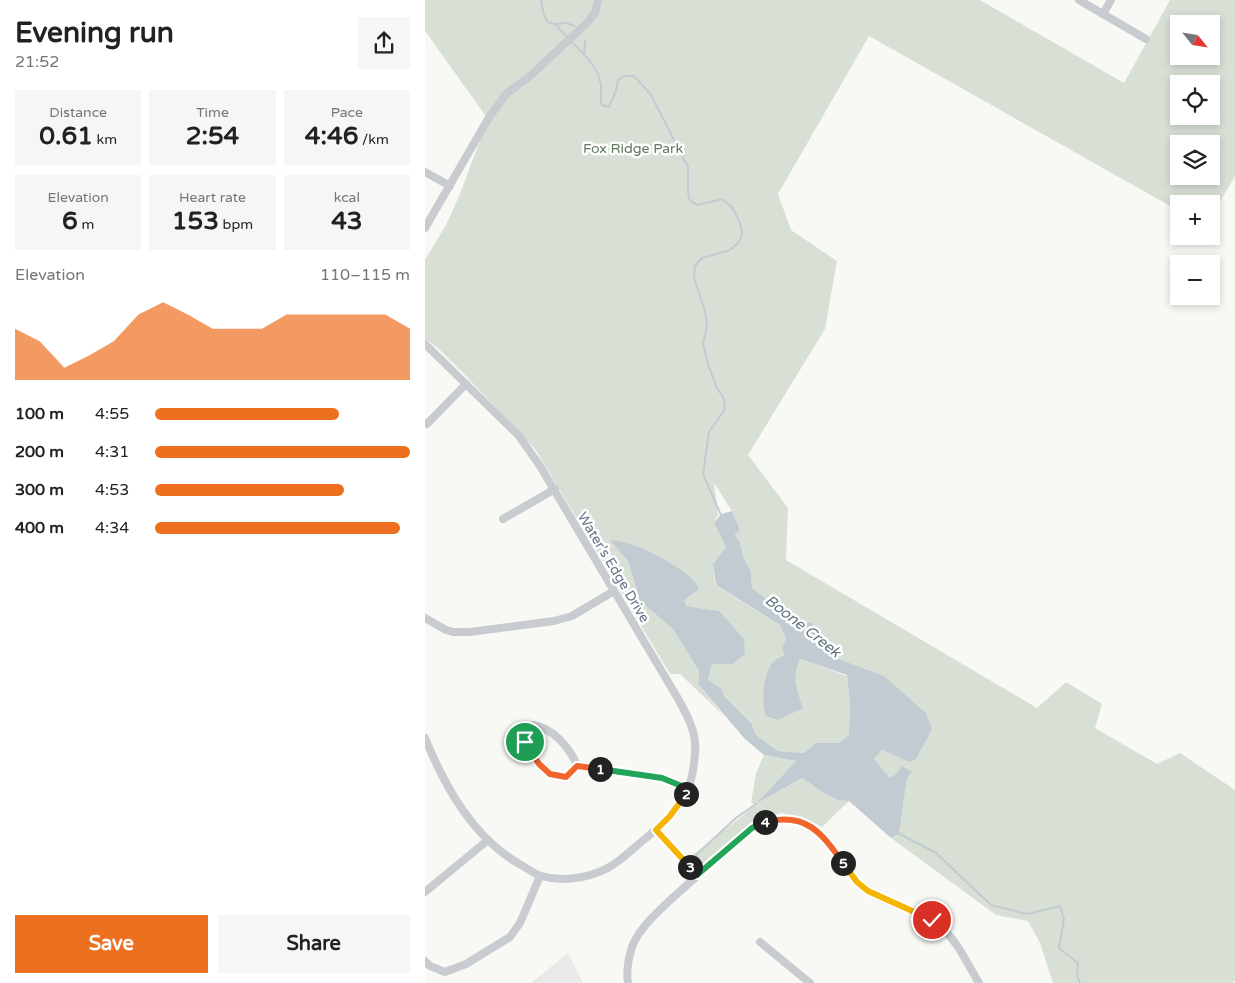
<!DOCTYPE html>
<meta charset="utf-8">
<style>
:root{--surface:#fff;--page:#f6f6f6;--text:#222;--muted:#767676;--accent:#ed7020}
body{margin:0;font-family:"Varela Round",sans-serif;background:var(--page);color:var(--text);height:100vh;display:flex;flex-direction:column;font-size:19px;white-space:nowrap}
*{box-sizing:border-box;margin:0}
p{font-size:16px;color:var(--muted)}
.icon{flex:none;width:28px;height:28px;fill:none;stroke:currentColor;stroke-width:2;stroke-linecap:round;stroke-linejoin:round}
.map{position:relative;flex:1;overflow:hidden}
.details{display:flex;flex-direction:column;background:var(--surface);width:425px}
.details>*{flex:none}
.needle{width:32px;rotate:120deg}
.buttons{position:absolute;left:745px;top:15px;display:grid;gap:10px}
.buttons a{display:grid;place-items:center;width:50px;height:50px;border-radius:0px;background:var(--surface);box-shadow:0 2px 8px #0003;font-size:25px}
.pin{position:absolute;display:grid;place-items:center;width:42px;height:42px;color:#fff;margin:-21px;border:2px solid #fff;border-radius:50%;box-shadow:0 1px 5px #0007}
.km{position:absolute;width:25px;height:25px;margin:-12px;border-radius:50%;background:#222;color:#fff;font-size:14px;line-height:25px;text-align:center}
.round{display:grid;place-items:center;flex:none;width:52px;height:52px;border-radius:0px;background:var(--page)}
.headline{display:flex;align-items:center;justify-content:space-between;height:85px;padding:0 15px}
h1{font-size:28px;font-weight:700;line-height:38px}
.stats{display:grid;grid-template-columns:repeat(3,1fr);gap:8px;height:85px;padding:5px 15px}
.stats div{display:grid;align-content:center;border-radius:0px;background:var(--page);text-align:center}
.stats b{font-size:25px;font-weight:700}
.stats small{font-size:14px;font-weight:400}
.stats p{font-size:14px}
.chart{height:140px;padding:10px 15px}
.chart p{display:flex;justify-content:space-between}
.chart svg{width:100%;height:90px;margin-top:5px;fill:var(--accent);opacity:.7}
.cta{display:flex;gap:10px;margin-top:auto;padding:10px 15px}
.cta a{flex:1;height:58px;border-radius:0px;background:var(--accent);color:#fff;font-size:20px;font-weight:700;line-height:58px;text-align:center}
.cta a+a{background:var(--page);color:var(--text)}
ul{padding:0 15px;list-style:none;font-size:16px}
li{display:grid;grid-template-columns:80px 60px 1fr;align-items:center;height:38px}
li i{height:12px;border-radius:6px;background:var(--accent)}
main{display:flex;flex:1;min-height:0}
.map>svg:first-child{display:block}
</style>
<main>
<section class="details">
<div class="headline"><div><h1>Evening run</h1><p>21:52</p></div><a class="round"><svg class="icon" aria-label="share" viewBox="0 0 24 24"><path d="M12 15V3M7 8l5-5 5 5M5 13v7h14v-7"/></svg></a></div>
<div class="stats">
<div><p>Distance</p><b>0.61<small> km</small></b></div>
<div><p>Time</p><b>2:54</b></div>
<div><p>Pace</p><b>4:46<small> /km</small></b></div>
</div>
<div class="stats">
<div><p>Elevation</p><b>6<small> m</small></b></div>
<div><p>Heart rate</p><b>153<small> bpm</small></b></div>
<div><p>kcal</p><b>43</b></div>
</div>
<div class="chart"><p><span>Elevation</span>110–115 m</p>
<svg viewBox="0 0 160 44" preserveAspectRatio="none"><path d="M0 44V19L10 25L20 38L30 32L40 25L50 12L60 6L70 12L80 19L90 19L100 19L110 12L120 12L130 12L140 12L150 12L160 19V44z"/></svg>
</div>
<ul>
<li><b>100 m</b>4:55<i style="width:72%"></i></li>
<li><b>200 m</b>4:31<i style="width:100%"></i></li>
<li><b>300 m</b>4:53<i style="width:74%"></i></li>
<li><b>400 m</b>4:34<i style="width:96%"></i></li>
</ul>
<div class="cta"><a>Save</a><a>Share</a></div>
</section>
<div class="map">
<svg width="810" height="983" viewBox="0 0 810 983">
<rect width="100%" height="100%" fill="#f8f8f5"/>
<polygon fill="#e8e9e8" points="143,953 158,983 106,983"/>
<g fill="#d8e0d6" fill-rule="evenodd">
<path d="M0,0H555L699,83L745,0H810V176L786,217V204H754V211L444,36L353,194L366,230L412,261L400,329L323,455L363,508L361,560L612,708L641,682L677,704L670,728L732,764L755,753L810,790V980L808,983H628L615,943L603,921L571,915L466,838L474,834L482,778L470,775L464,777L449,759L457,750L484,762L459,676L406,656L387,623H374L327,588L326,572L318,556L315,542L310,535L315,529L307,511L289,483L293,515L289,523L301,547L288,564L290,585L355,625L361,639L360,655L349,661L378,708C371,687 366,680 375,659L422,676L425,702L424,735L414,743H391L379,753L353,751L330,734L327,724L299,696L297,689L283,680L287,664H307L294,611L261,606L258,601L186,540L203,561L215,601L248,629L274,671L273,684L299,716L255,674H245L110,449L39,374L12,347L0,339V260L21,225L35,194L63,119L0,31ZM754,24H786V56H754ZM754,84H786V116H754ZM754,144H786V176H754Z"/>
<path d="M339,755L371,761L333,803L377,778C392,789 405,799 424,801L397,827L378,817L356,813L328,821L277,864L268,855L331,805L326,803L331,773Z"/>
</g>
<path fill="#c2cbd1" d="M307,511L315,529L310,535L315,542L318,556L326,572L327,588L374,623H387L406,656L459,676L501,713L507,729L491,759L484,762L457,750L449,759L464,777L470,775L477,766L487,772L482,778L474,834L466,838L424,801L414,800L400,794L377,778L331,804L371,761L339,755L320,739L273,684L274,671L248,629L215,601L203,561L185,540C192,541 201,542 208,545C225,551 268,572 274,589L259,600L261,606L294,611L319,639L320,654L307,664H287L283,680L297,689L299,696L327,724L330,734L353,751L379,753L391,743H414L424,735L425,703L422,675L375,659C366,680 372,688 378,708L353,720L341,716C336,702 338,672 349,661C352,658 357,657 360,655L357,648L361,639L355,625L291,585L288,564L301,547L289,523L296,514Z"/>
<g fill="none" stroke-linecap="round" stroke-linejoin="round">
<g stroke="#c2cbd1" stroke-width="2">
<polyline points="116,0 118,12 122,22 130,24 143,38"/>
<polyline points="130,24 142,23 149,26"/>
<path d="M146,41C157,52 172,66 175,81C178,89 174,97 177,105L184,107L191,91L193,80L199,76H209L226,95L263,167C264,174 261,196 265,200C266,202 269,203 272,205L297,199L307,207L315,223L317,234L314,242L305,250L277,258L270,266L269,278L280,311L282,326L278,343L283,364L291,386L299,399L300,409L284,432L278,474L296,515"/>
<polyline points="159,55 160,40"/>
<polyline points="473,833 511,853 566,905 602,914 635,906 639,919 634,948 653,963 652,975 655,983"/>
<polyline points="271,855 311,818 331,804"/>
</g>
<g stroke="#c8cbcf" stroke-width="8">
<polyline points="654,0 721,39"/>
<polyline points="678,14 686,0"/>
<polyline points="0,172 25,186"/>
<polyline points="0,228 63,119 81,94 105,76 162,23 170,13 173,0"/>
<path d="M0,344L94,436L115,466L252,697C262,715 272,732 270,753C269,769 266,786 258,800C249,815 234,827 221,838C211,846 202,855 192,862C172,877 140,883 116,876C109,874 102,868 96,865C48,838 20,787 0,738"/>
<polyline points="2,424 41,384"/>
<polyline points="78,519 130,489"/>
<polyline points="0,618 21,630 28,632 45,632 129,621 147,616 189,591"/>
<path d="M108,725C128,728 144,747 152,765L141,777C136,776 129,776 125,774C113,768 105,752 100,741L102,730Z"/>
<polyline points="152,765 237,778 263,789"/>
<polyline points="231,829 272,875"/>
<polyline points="0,892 63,840"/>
<polyline points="335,942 385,983"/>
<polyline points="0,961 5,966 20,972 41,964 85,937 95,923 115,876"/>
<path d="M203,983C201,971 204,953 209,942C217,926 231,914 243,902C262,885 281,868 300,851C310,843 320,831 332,825C345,819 359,817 373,821C405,829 413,865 435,885C459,906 494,907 518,929C534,944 543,965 554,983"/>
</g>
</g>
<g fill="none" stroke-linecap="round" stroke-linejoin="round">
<defs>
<polyline id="split-1" points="100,742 114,764 125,774 141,777 152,766 175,769"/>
<polyline id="split-2" points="175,769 237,778 264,789 261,794"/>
<polyline id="split-3" points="261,794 245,816 231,830 265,867"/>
<polyline id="split-4" points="265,867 272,875 327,828 340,822"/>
<path id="split-5" d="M340,822C381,812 396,832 418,863"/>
<polyline id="split-6" points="418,863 432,882 443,891 507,920"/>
</defs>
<use href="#split-1" stroke="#fff" stroke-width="10"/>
<use href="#split-2" stroke="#fff" stroke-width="10"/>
<use href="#split-3" stroke="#fff" stroke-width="10"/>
<use href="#split-4" stroke="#fff" stroke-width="10"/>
<use href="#split-5" stroke="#fff" stroke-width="10"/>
<use href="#split-6" stroke="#fff" stroke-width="10"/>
<use href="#split-1" stroke="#f0652b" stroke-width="6"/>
<use href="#split-2" stroke="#22a559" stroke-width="6"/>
<use href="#split-3" stroke="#f5b400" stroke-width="6"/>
<use href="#split-4" stroke="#22a559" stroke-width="6"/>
<use href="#split-5" stroke="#f0652b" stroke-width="6"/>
<use href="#split-6" stroke="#f5b400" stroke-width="6"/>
</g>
<g text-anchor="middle" stroke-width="5" stroke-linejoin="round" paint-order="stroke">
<g font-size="14" fill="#627a61" stroke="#fff">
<text x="208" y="153">Fox Ridge Park</text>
</g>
<g font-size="14" fill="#657388" stroke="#fff">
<text transform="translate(189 567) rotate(59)" y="5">Water’s Edge Drive</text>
</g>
<g font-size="15" font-style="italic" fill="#617583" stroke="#fff">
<text transform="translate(378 626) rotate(38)" y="5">Boone Creek</text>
</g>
</g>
</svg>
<div class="buttons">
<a><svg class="needle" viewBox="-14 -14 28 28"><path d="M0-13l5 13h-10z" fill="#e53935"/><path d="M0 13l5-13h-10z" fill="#767676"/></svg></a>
<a><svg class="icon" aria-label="locate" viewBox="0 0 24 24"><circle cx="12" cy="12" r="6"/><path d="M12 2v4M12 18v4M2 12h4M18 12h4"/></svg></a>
<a><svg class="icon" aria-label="layers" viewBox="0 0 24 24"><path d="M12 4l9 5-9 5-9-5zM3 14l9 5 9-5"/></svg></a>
<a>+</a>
<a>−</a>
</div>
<div class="pin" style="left:100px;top:742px;background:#1e9e55"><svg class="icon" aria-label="arrive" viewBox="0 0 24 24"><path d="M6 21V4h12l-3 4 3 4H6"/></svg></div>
<div class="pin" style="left:507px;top:920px;background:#d93025"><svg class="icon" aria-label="check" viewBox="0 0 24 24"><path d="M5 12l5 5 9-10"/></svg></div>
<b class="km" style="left:175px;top:769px">1</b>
<b class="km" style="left:261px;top:794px">2</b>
<b class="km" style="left:265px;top:867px">3</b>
<b class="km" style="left:340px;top:822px">4</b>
<b class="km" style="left:418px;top:863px">5</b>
</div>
</main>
